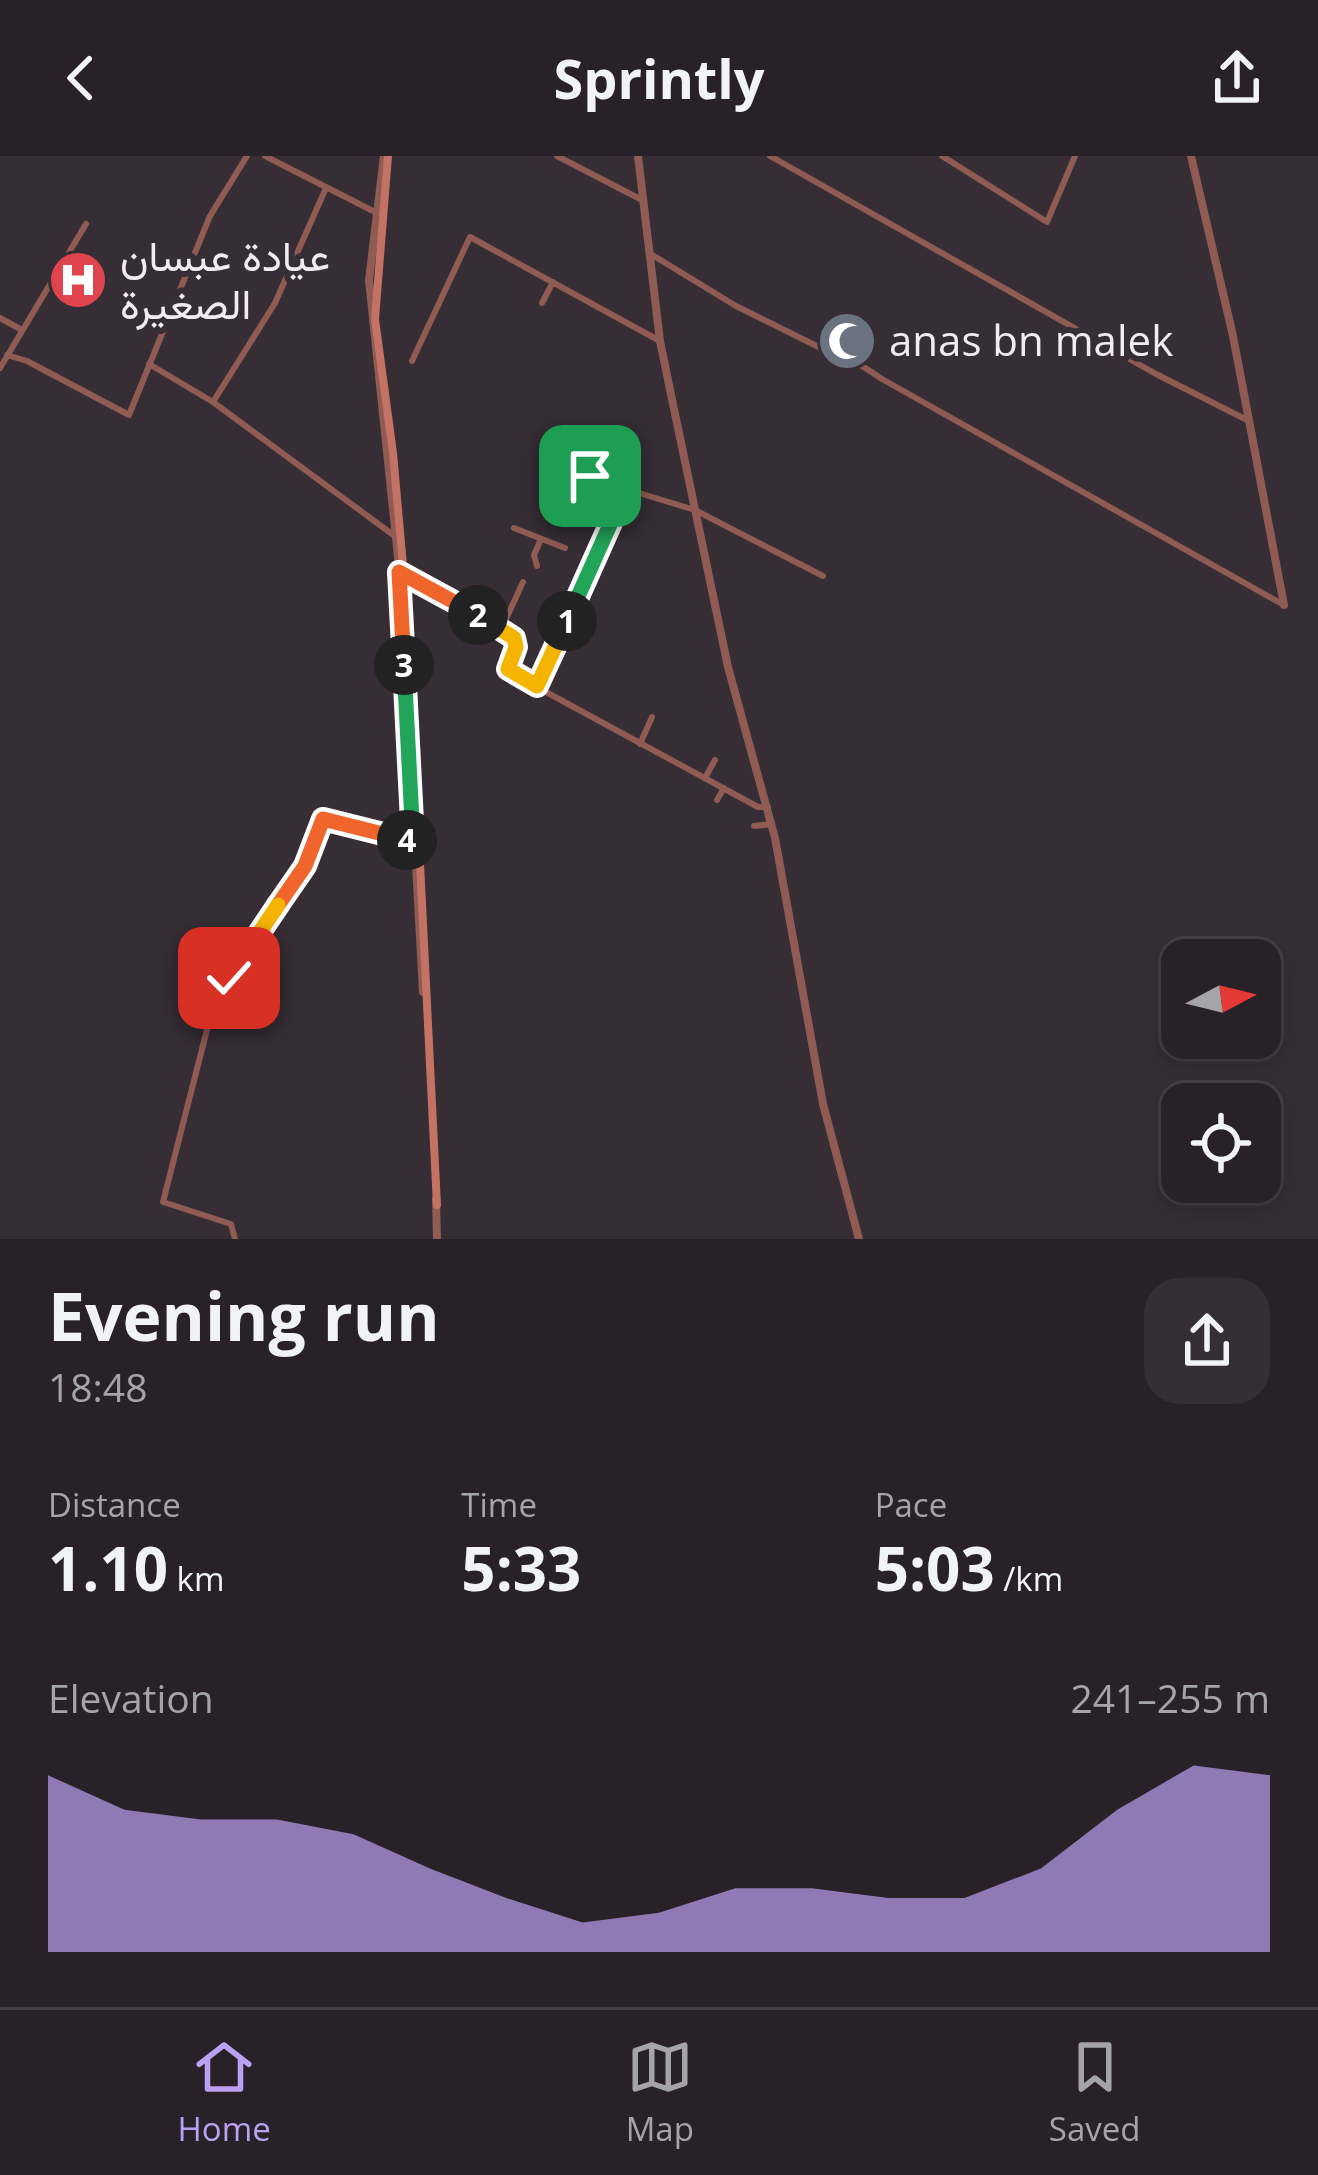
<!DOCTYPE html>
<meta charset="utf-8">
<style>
:root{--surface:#282228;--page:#342f34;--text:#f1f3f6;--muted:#a5a4a8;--line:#443f45;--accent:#bca0f2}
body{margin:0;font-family:"Open Sans",Vazirmatn,sans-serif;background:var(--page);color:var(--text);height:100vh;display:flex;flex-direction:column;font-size:45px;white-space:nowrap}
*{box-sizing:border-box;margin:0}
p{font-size:39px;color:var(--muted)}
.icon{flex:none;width:66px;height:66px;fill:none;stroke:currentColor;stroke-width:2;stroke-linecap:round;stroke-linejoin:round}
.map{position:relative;height:1083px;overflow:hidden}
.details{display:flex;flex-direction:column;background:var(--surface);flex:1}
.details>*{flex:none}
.needle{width:78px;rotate:83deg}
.buttons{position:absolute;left:1161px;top:783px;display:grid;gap:24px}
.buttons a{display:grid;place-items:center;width:120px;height:120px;border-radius:24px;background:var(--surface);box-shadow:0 6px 18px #0003,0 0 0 3px var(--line);font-size:60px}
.pin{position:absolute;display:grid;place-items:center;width:102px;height:102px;color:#fff;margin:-51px;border-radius:24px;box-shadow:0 6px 18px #0006}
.km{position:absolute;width:60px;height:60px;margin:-30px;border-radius:50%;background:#222;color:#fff;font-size:33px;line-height:60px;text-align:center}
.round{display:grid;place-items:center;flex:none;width:126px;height:126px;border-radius:36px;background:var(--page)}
.head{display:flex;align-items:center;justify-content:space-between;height:204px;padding:0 48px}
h1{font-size:66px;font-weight:700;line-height:90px}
.metrics{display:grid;grid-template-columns:repeat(3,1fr);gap:18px;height:204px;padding:12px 48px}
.metrics div{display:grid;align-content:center}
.metrics b{font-size:60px;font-weight:700}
.metrics small{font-size:33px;font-weight:400}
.metrics p{font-size:33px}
.chart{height:336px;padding:24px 48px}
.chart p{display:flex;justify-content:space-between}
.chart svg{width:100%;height:216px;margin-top:12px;fill:var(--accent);opacity:.7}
header{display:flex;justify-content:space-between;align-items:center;height:156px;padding:0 48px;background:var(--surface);font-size:54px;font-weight:700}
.tab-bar{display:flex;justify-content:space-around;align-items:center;height:168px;border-top:3px solid var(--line);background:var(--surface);font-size:33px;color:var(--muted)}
.tab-bar a{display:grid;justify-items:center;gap:6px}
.tab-bar .current{color:var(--accent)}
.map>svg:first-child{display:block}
</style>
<header><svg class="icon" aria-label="back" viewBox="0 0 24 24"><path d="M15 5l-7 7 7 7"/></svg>Sprintly<svg class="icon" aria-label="share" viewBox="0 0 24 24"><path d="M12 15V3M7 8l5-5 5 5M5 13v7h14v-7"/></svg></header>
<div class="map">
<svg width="1318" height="1083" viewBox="0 0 1318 1083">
<rect width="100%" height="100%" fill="#362d35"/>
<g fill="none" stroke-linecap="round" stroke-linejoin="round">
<g stroke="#8f5b52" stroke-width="6">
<polyline points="265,0 377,57"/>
<polyline points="557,0 642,44"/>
<polyline points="770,0 1156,218 1249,265"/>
<polyline points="942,0 1047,66 1075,0"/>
<polyline points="649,97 736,150 845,204 847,200 882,223 1282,448"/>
<polyline points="542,147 553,126"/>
<polyline points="0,162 22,174"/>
<polyline points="7,199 27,205 129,259 210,60 247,0"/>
<polyline points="412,205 470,81 660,185"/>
<polyline points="149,208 213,246 396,381"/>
<polyline points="0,212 86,68"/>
<polyline points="213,246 275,147 326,32"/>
<polyline points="587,294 594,325 626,333"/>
<polyline points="514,372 565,392"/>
<polyline points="537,410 534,399 541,383"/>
<polyline points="402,417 514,482 516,491 508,507 511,517 758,651 768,651"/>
<polyline points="501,474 523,426"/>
<polyline points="537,530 626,333 695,354 823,420"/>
<polyline points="640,588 652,561"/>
<polyline points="705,622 715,604"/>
<polyline points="717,644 724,632"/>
<polyline points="754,670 772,668"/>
<polyline points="235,1083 231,1068 163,1046 211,858 236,810 305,710 323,663 413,685"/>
</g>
<g stroke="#8f5b52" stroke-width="8">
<polyline points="384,0 369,124 400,420 423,836"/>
<polyline points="638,0 660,185 674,253 728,511 775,682 823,948 859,1083"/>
<polyline points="1191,0 1233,180 1284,449"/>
<polyline points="436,1043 437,1083"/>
</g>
<polyline stroke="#c37263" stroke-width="8" points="388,0 375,163 393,297 408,466 437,1049"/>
</g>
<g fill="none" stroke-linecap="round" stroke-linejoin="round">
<defs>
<polyline id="split-1" points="567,465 626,333 590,320"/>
<polyline id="split-2" points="478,459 514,482 516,491 508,513 537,530 567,465"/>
<polyline id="split-3" points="404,509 399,416 478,459"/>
<polyline id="split-4" points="404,509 413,685 407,684"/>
<polyline id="split-5" points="278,749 305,710 323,663 407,684"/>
<polyline id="split-6" points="229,822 278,749"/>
</defs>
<use href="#split-1" stroke="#fff" stroke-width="24"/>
<use href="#split-2" stroke="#fff" stroke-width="24"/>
<use href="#split-3" stroke="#fff" stroke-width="24"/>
<use href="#split-4" stroke="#fff" stroke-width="24"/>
<use href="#split-5" stroke="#fff" stroke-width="24"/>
<use href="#split-6" stroke="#fff" stroke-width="24"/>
<use href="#split-1" stroke="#22a559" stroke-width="15"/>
<use href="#split-2" stroke="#f5b400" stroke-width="15"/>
<use href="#split-3" stroke="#f0652b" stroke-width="15"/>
<use href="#split-4" stroke="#22a559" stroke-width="15"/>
<use href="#split-5" stroke="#f0652b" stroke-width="15"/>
<use href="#split-6" stroke="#f5b400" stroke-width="15"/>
</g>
<defs>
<symbol id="hospital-disc" viewBox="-11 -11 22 22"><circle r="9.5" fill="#e0444e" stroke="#362d35"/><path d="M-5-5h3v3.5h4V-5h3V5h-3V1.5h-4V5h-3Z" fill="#fff"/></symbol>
<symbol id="mosque-disc" viewBox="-11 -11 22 22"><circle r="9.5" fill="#6b7280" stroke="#362d35"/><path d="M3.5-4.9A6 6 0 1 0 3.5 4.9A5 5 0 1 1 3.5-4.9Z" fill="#fff"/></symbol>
</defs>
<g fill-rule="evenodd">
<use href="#hospital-disc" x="45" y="91" width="66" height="66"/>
<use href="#mosque-disc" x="814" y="152" width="66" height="66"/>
</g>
<g text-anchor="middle" stroke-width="12" stroke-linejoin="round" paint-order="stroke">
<g font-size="42" fill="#f2ecf2" stroke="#362d35" text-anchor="start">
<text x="120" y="115">عيادة عبسان<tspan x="120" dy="48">الصغيرة</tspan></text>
<text x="889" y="200">anas bn malek</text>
</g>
</g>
</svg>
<div class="buttons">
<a><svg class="needle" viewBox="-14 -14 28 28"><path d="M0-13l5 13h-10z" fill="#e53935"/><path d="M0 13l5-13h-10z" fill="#a5a4a8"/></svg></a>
<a><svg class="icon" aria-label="locate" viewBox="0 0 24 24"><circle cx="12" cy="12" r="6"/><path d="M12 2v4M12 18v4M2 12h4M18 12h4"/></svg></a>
</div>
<div class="pin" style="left:590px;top:320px;background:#1e9e55"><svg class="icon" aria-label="arrive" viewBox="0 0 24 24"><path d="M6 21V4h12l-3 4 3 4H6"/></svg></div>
<div class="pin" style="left:229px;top:822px;background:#d93025"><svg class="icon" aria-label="check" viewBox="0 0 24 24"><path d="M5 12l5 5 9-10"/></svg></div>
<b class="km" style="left:567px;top:465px">1</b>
<b class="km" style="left:478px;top:459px">2</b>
<b class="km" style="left:404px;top:509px">3</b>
<b class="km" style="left:407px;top:684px">4</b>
</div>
<section class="details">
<div class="head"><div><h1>Evening run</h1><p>18:48</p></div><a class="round"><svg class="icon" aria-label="share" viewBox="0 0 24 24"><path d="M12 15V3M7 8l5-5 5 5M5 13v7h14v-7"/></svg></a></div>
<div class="metrics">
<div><p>Distance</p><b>1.10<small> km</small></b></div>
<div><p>Time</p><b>5:33</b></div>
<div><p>Pace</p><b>5:03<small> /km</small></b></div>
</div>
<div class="chart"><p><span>Elevation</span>241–255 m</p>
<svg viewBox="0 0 160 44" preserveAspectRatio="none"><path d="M0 44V8L10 15L20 17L30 17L40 20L50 27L60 33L70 38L80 36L90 31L100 31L110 33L120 33L130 27L140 15L150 6L160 8V44z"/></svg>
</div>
</section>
<nav class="tab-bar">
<a class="current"><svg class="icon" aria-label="home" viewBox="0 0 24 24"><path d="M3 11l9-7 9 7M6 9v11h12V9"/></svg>Home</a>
<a><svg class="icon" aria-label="map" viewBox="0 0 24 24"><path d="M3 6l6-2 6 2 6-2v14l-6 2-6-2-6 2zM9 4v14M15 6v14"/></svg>Map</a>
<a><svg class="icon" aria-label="saved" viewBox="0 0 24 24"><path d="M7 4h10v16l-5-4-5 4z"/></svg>Saved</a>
</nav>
